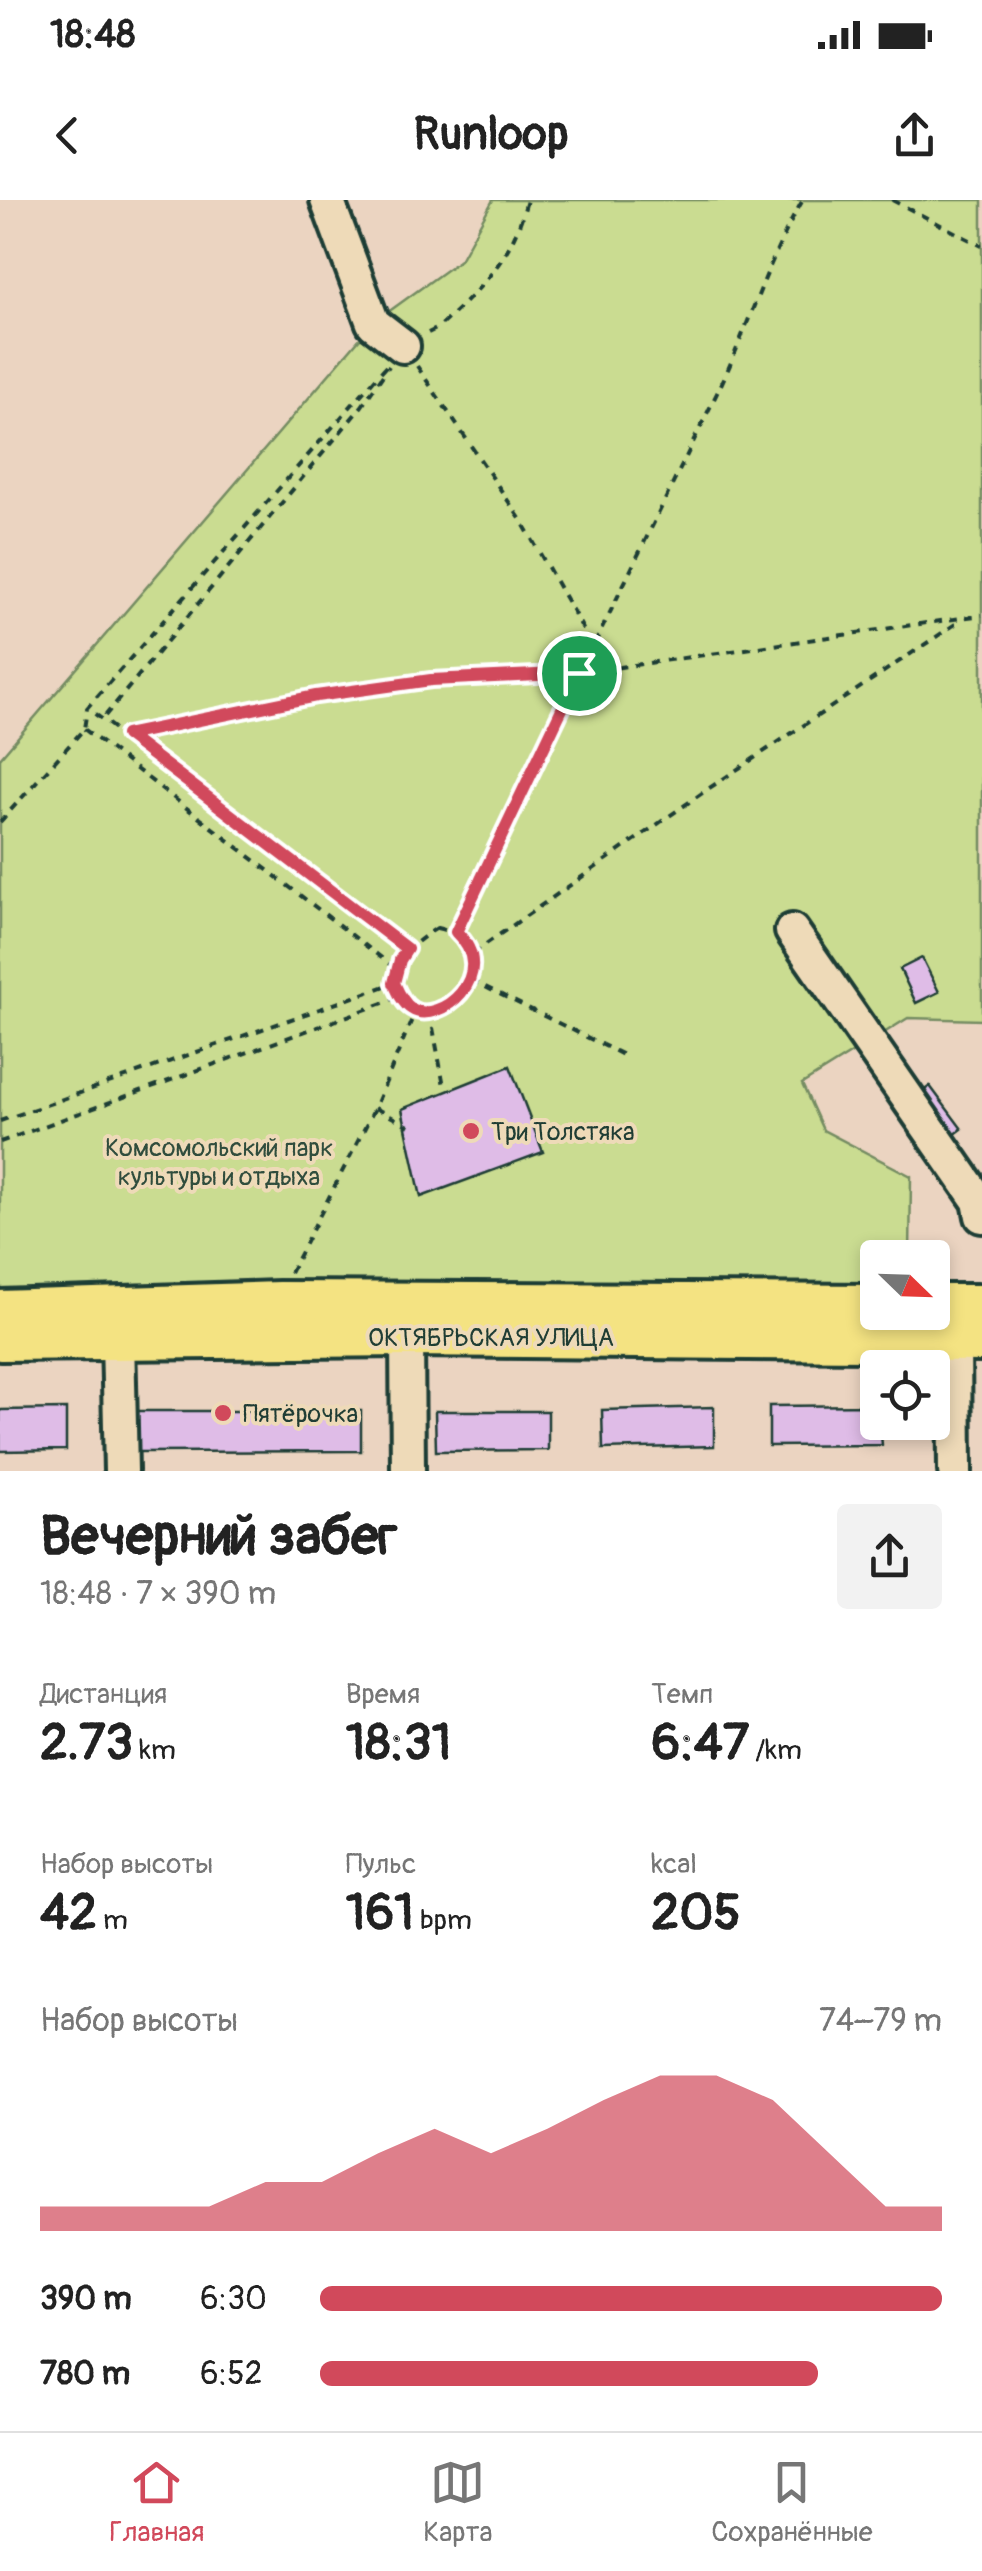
<!DOCTYPE html>
<html lang="ru">
<meta charset="utf-8">
<style>
:root{--surface:#fff;--page:#f2f2f2;--text:#222;--muted:#767676;--line:#e0e0e0;--accent:#d1495b}
body{margin:0;font-family:Pangolin,sans-serif;background:var(--page);color:var(--text);height:100vh;display:flex;flex-direction:column;font-size:38px;white-space:nowrap}
*{box-sizing:border-box;margin:0}
p{font-size:32px;color:var(--muted)}
.icon{flex:none;width:55px;height:55px;fill:none;stroke:currentColor;stroke-width:2;stroke-linecap:round;stroke-linejoin:round}
.map{position:relative;height:1271px;overflow:hidden}
.drawer{display:flex;flex-direction:column;background:var(--surface);flex:1}
.drawer>*{flex:none}
.needle{width:65px;rotate:113deg}
.buttons{position:absolute;left:860px;top:1040px;display:grid;gap:20px}
.buttons a{display:grid;place-items:center;width:90px;height:90px;border-radius:10px;background:var(--surface);box-shadow:0 5px 15px #0003;font-size:50px}
.pin{position:absolute;display:grid;place-items:center;width:85px;height:85px;color:#fff;margin:-42px;border:5px solid #fff;border-radius:50%;box-shadow:0 2px 10px #0007}
.round{display:grid;place-items:center;flex:none;width:105px;height:105px;border-radius:10px;background:var(--page)}
.overview{display:flex;align-items:center;justify-content:space-between;height:170px;padding:0 40px}
h1{font-size:55px;font-weight:700;line-height:75px}
.figures{display:grid;grid-template-columns:repeat(3,1fr);gap:15px;height:170px;padding:10px 40px}
.figures div{display:grid;align-content:center}
.figures b{font-size:50px;font-weight:700}
.figures small{font-size:28px;font-weight:400}
.figures p{font-size:28px}
.chart{height:280px;padding:20px 40px}
.chart p{display:flex;justify-content:space-between}
.chart svg{width:100%;height:180px;margin-top:10px;fill:var(--accent);opacity:.7}
ul{padding:0 40px;list-style:none;font-size:32px}
li{display:grid;grid-template-columns:160px 120px 1fr;align-items:center;height:75px}
li i{height:25px;border-radius:12px;background:var(--accent)}
.status{display:flex;justify-content:space-between;align-items:center;height:70px;padding:0 50px;background:var(--surface);direction:ltr}
.status svg{height:28px;fill:currentColor}
header{display:flex;justify-content:space-between;align-items:center;height:130px;padding:0 40px;background:var(--surface);font-size:45px;font-weight:700}
.tab-bar{display:flex;justify-content:space-around;align-items:center;height:140px;border-top:2px solid var(--line);background:var(--surface);font-size:28px;color:var(--muted)}
.tab-bar a{display:grid;justify-items:center;gap:5px}
.tab-bar .current{color:var(--accent)}
.map>svg:first-child{display:block}
</style>
<div class="status"><b>18:48</b><svg viewBox="0 0 49 12"><path d="M0 12V9h3v3zM5 12V6h3v6zM10 12V3h3v9zM15 12V0h3v12zM26 1h20v11H26zM47 4h2v5h-2z"/></svg></div>
<header><svg class="icon" aria-label="back" viewBox="0 0 24 24"><path d="M15 5l-7 7 7 7"/></svg>Runloop<svg class="icon" aria-label="share" viewBox="0 0 24 24"><path d="M12 15V3M7 8l5-5 5 5M5 13v7h14v-7"/></svg></header>
<div class="map">
<svg width="982" height="1271" viewBox="0 0 982 1271">
<rect width="100%" height="100%" fill="#ebd4c1"/>
<filter id="ink" filterUnits="userSpaceOnUse"><feTurbulence type="fractalNoise" baseFrequency=".01" numOctaves="2"/><feDisplacementMap in="SourceGraphic" scale="20" xChannelSelector="R" yChannelSelector="G"/><feConvolveMatrix kernelMatrix="1 2 1 2 8 2 1 2 1" color-interpolation-filters="sRGB"/></filter>
<g filter="url(#ink)">
<polygon fill="#cadc91" stroke="#748c62" stroke-width="2.5" points="493,0 982,0 982,820 908,818 802,884 823,930 911,976 910,1057 878,1058 877,1106 284,1085 0,1091 0,558 373,123 460,60"/>
<g fill="#dfbce7" stroke="#1f3d34" stroke-width="2.5">
<polygon points="922,758 939,792 916,803 900,769"/>
<polygon points="510,866 543,952 421,997 402,909"/>
<polygon points="930,886 962,929 946,941 914,898"/>
<polygon points="878,1205 882,1245 769,1246 769,1206"/>
<polygon points="714,1207 714,1246 603,1249 602,1210"/>
<polygon points="66,1209 66,1250 0,1251 0,1210"/>
<polygon points="137,1211 361,1211 361,1251 138,1252"/>
<polygon points="435,1211 548,1211 548,1250 436,1251"/>
</g>
<g fill="none" stroke-linecap="round" stroke-linejoin="round">
<defs>
<g id="minor">
<polyline points="327,0 373,123 403,146"/>
<polyline points="792,731 979,1001 982,1016"/>
<polyline points="407,1136 408,1271"/>
<polyline points="118,1138 121,1271"/>
<polyline points="954,1141 955,1271"/>
</g>
<g id="major">
<polyline points="932,1105 982,1105"/>
<polyline points="0,1111 279,1102 878,1105"/>
<polyline points="0,1140 407,1136 982,1141"/>
</g>
</defs>
<use href="#minor" stroke="#1f3d34" stroke-width="40"/>
<use href="#major" stroke="#1f3d34" stroke-width="48"/>
<g stroke="#1f3d34" stroke-width="4" stroke-dasharray="8 8" stroke-linecap="butt">
<polyline points="892,0 982,46"/>
<path d="M428,133L438,128C482,87 512,59 527,0"/>
<polyline points="386,166 87,508 407,749"/>
<polyline points="417,166 521,320 592,445"/>
<polyline points="105,516 362,206 389,166"/>
<polyline points="84,529 396,769"/>
<polyline points="127,535 316,496 431,480 579,473 982,415"/>
<polyline points="0,622 84,529 87,509"/>
<path d="M437,728C504,743 468,812 415,812C372,779 405,748 437,728Z"/>
<path d="M456,732C541,551 630,373 717,193C748,130 767,60 803,0"/>
<polyline points="473,753 708,589 960,421"/>
<polyline points="471,780 625,856"/>
<polyline points="430,812 444,886"/>
<polyline points="375,908 409,926"/>
<polyline points="0,921 394,783"/>
<polyline points="0,942 400,797"/>
<polyline points="290,1073 375,908 415,812"/>
</g>
<use href="#minor" stroke="#eedab8" stroke-width="32"/>
<use href="#major" stroke="#f4e382" stroke-width="40"/>
</g>
</g>
<g fill="none" stroke-linecap="round" stroke-linejoin="round" filter="url(#ink)">
<defs>
<path id="route" d="M579,473L456,732C502,775 438,826 412,809C403,804 398,792 394,783L400,760L407,749L126,535L316,496L431,480Z"/>
</defs>
<use href="#route" stroke="#fff" stroke-width="20"/>
<use href="#route" stroke="#d1495b" stroke-width="12"/>
</g>
<g fill="#d1495b" stroke="#eedab8" stroke-width="4">
<circle cx="471" cy="931" r="10"/>
<circle cx="223" cy="1213" r="10"/>
</g>
<g text-anchor="middle" stroke-width="8" stroke-linejoin="round" paint-order="stroke">
<g font-size="25" fill="#1f3d34" stroke="#eedab8" text-anchor="start">
<text x="491" y="940">Три Толстяка</text>
<text x="243" y="1222">Пятёрочка</text>
</g>
<g font-size="25" fill="#304d3d" stroke="#eedab8">
<text x="219" y="956">Комсомольский парк<tspan x="219" dy="29">культуры и отдыха</tspan></text>
</g>
<g font-size="25" fill="#1f3d34" stroke="#eedab8">
<text x="491" y="1146">ОКТЯБРЬСКАЯ УЛИЦА</text>
</g>
</g>
</svg>
<div class="buttons">
<a><svg class="needle" viewBox="-14 -14 28 28"><path d="M0-13l5 13h-10z" fill="#e53935"/><path d="M0 13l5-13h-10z" fill="#767676"/></svg></a>
<a><svg class="icon" aria-label="locate" viewBox="0 0 24 24"><circle cx="12" cy="12" r="6"/><path d="M12 2v4M12 18v4M2 12h4M18 12h4"/></svg></a>
</div>
<div class="pin" style="left:579px;top:473px;background:#1e9e55"><svg class="icon" aria-label="arrive" viewBox="0 0 24 24"><path d="M6 21V4h12l-3 4 3 4H6"/></svg></div>
</div>
<section class="drawer">
<div class="overview"><div><h1>Вечерний забег</h1><p>18:48 · 7 × 390 m</p></div><a class="round"><svg class="icon" aria-label="share" viewBox="0 0 24 24"><path d="M12 15V3M7 8l5-5 5 5M5 13v7h14v-7"/></svg></a></div>
<div class="figures">
<div><p>Дистанция</p><b>2.73<small> km</small></b></div>
<div><p>Время</p><b>18:31</b></div>
<div><p>Темп</p><b>6:47<small> /km</small></b></div>
</div>
<div class="figures">
<div><p>Набор высоты</p><b>42<small> m</small></b></div>
<div><p>Пульс</p><b>161<small> bpm</small></b></div>
<div><p>kcal</p><b>205</b></div>
</div>
<div class="chart"><p><span>Набор высоты</span>74–79 m</p>
<svg viewBox="0 0 160 44" preserveAspectRatio="none"><path d="M0 44V38L10 38L20 38L30 38L40 32L50 32L60 25L70 19L80 25L90 19L100 12L110 6L120 6L130 12L140 25L150 38L160 38V44z"/></svg>
</div>
<ul>
<li><b>390 m</b>6:30<i style="width:100%"></i></li>
<li><b>780 m</b>6:52<i style="width:80%"></i></li>
</ul>
</section>
<nav class="tab-bar">
<a class="current"><svg class="icon" aria-label="home" viewBox="0 0 24 24"><path d="M3 11l9-7 9 7M6 9v11h12V9"/></svg>Главная</a>
<a><svg class="icon" aria-label="map" viewBox="0 0 24 24"><path d="M3 6l6-2 6 2 6-2v14l-6 2-6-2-6 2zM9 4v14M15 6v14"/></svg>Карта</a>
<a><svg class="icon" aria-label="saved" viewBox="0 0 24 24"><path d="M7 4h10v16l-5-4-5 4z"/></svg>Сохранённые</a>
</nav>
